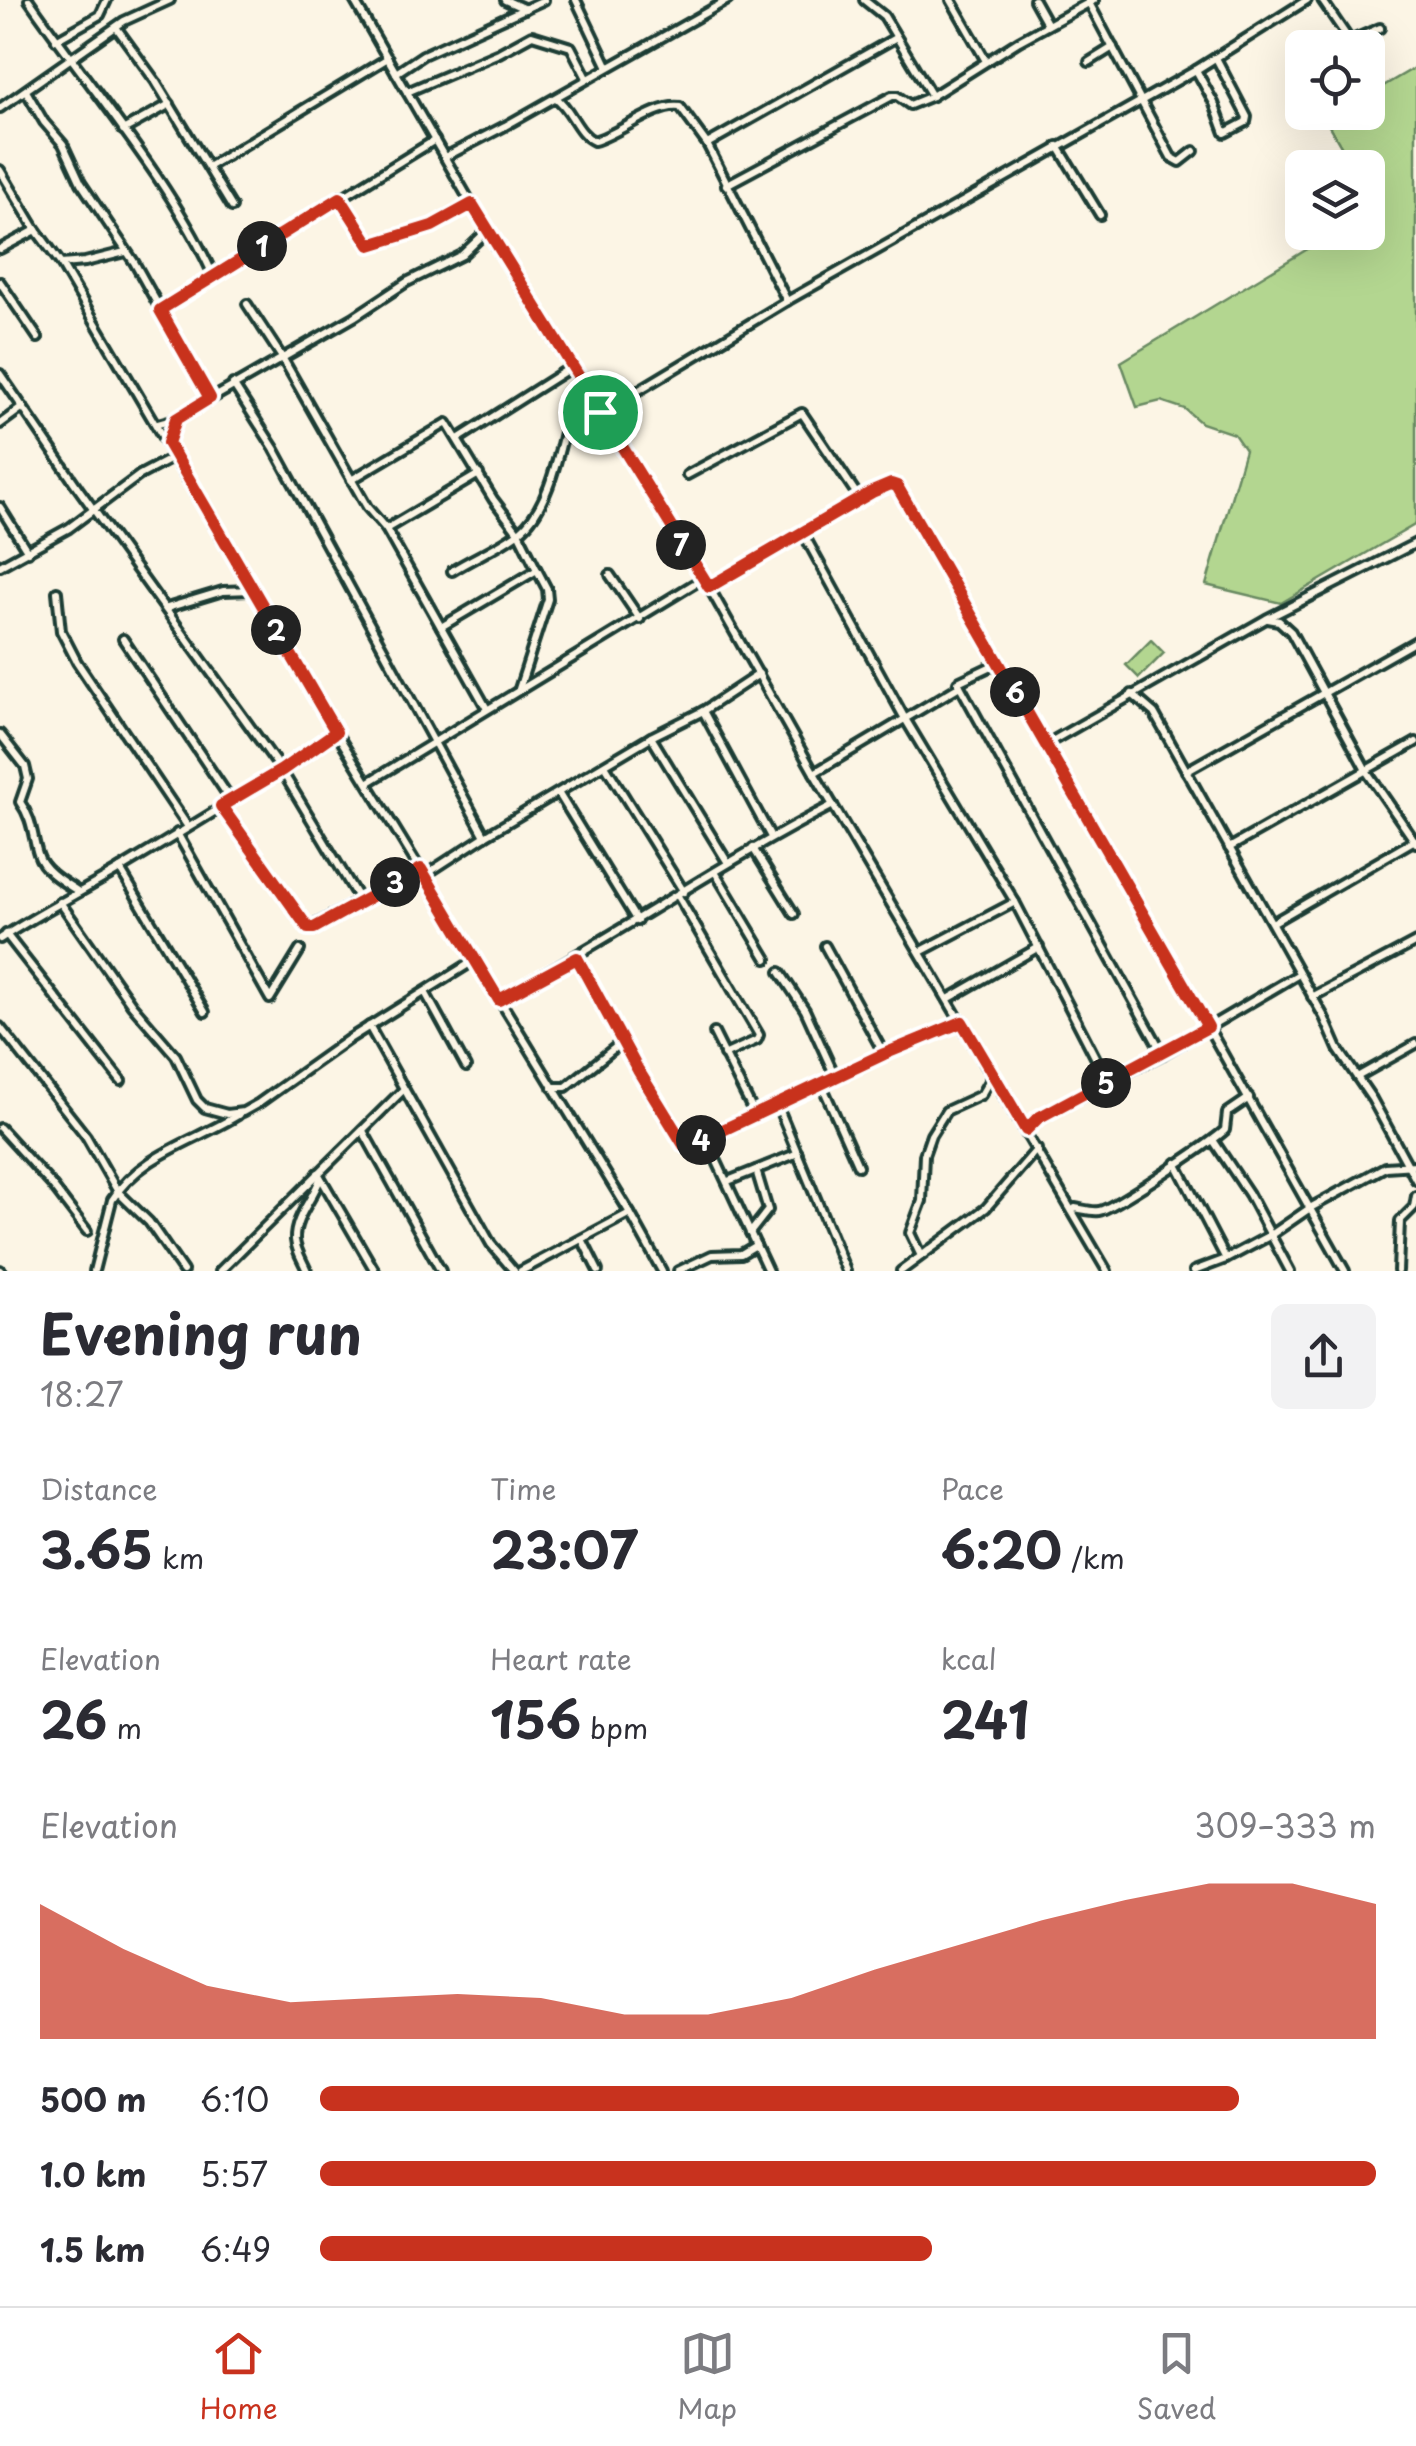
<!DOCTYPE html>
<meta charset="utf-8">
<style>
:root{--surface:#fff;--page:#f2f2f3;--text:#2b2b33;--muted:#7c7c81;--line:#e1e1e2;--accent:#c8321e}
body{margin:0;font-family:"Playpen Sans",sans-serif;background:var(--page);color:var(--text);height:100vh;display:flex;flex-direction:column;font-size:38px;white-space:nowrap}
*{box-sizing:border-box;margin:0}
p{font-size:32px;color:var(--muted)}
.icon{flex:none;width:55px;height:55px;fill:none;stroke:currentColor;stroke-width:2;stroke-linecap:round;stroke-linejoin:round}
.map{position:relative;height:1271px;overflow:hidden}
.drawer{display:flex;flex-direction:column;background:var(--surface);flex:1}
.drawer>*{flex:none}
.buttons{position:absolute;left:1285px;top:30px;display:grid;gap:20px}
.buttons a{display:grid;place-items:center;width:100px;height:100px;border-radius:15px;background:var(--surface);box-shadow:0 10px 40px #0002;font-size:50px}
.pin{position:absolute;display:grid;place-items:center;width:85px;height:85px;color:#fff;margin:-42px;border:5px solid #fff;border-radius:50%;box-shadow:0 2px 10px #0007}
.km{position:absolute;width:50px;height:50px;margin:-25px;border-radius:50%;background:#222;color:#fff;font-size:28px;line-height:50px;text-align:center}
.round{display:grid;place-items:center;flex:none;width:105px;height:105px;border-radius:15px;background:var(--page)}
.overview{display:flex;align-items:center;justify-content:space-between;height:170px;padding:0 40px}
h1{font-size:55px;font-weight:700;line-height:75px}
.stats{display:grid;grid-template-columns:repeat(3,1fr);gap:15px;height:170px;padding:10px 40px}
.stats div{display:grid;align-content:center}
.stats b{font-size:50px;font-weight:700}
.stats small{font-size:28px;font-weight:400}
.stats p{font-size:28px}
.chart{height:280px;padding:20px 40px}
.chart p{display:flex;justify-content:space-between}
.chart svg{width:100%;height:180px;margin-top:10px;fill:var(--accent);opacity:.7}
ul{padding:0 40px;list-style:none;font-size:32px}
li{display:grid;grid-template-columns:160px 120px 1fr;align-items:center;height:75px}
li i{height:25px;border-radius:12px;background:var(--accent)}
.tabs{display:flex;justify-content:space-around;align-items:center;height:140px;border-top:2px solid var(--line);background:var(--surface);font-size:28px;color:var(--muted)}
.tabs a{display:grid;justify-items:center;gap:5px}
.tabs .current{color:var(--accent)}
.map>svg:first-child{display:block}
</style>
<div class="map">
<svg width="1416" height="1271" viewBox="0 0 1416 1271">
<rect width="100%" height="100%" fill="#fcf5e5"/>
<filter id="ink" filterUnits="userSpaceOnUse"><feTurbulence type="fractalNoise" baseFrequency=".01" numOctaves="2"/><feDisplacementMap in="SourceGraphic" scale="20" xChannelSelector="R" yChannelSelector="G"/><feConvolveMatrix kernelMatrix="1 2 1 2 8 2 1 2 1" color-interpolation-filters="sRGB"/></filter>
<g filter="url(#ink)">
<g fill="#b3d690" stroke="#698a62" stroke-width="2.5">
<polygon points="1416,67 1416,524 1281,603 1206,585 1245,450 1234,434 1201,423 1185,409 1161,401 1137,407 1121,362 1334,233 1368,232 1368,212 1375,207 1368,193 1368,168 1353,167 1325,119 1337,113 1368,112 1368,95"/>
<polygon points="1151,640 1164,653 1139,678 1126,665"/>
</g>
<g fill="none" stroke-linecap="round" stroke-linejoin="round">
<defs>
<g id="street">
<path d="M29,0C90,88 171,181 214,277"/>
<polyline points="354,0 487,231 709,587 814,773 1107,1271"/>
<polyline points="505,0 525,9"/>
<polyline points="576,0 608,67"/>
<polyline points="864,0 884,16 932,96"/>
<polyline points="951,0 986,61"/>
<polyline points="1034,0 1048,25"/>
<polyline points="1322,0 1350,41 1380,28"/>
<polyline points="1088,1 1171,157 1180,162 1194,151"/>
<polyline points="116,27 156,82 232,207"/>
<polyline points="56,40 100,15 107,0"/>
<polyline points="1089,62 1113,47"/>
<polyline points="1196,70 1214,103 1225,133 1246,122 1247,117 1216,58"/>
<polyline points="396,73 423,55 544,0"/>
<polyline points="26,91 44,122 63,144 81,183 134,262 210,398"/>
<polyline points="407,92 499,53 532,35 571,47 587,78"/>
<path d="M556,98C572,109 576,133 594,141C619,134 657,103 680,107L707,144L787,301"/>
<polyline points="0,108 124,21 170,0"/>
<polyline points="123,130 170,104"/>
<polyline points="707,144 895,38"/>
<polyline points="1058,146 1100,215"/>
<polyline points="445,157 505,126 728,0"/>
<polyline points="208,167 388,58"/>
<polyline points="0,170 36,230 61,264 336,732 630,1213 662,1271"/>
<polyline points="726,185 892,96 897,96 910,105 932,96 1019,41 1094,0"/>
<polyline points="340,197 370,245 432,226 471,204"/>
<polyline points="0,249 36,230"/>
<polyline points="61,264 85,262 125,252"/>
<polyline points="0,282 38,338"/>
<polyline points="247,304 283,359 367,507 386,529 479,474"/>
<polyline points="160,310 435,140"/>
<polyline points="0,374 78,488 282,771 360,901"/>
<polyline points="233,384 274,448 485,836"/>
<polyline points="601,413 787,301 1196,70 1307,0"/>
<polyline points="0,424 23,407"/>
<polyline points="158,424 176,419 354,317 407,282 462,255 487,231"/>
<polyline points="458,439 573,366"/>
<polyline points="687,475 802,413 860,499"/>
<polyline points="351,480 447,423 493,499 518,532 537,570 441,627"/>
<polyline points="0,507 28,552"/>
<polyline points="386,529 487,709"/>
<polyline points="803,533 904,717 1015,902 1108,1082"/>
<polyline points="0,566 69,528 140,475 176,456"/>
<path d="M452,571C474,557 500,547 520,531C557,501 562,423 579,379"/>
<polyline points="610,575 640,619"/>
<polyline points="709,587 872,492 891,484 897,486 1208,1027 1345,1271"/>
<polyline points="57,592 61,631 77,662 188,827"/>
<polyline points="167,608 223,591 252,590"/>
<polyline points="1268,619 1279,621 1291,632 1367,772 1416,843"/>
<polyline points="123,639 231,800"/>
<polyline points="960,686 1163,1054"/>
<polyline points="519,689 548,599 547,589 537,570"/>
<polyline points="1132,694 1154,713 1324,1017 1338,1049 1372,1099 1416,1180"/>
<polyline points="703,711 771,837"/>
<path d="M0,734L25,766L28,779L20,802C33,820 32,835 38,854C43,871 65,883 79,892"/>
<polyline points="651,737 728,863"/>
<polyline points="1045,745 1266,619 1416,543"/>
<polyline points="605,765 684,892"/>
<polyline points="1186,771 1416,641"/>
<polyline points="814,773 960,686 958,682 998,663"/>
<polyline points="369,782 702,579"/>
<polyline points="559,794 637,921"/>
<polyline points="221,806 309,928 421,869"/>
<polyline points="177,833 270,999 300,950"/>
<polyline points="753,848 794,914"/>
<polyline points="1229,848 1416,742"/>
<polyline points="120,869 205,1012"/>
<polyline points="715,872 767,959"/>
<polyline points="425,875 485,836 651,737 703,711 759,674"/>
<polyline points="678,896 759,1035 757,1040 724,1055"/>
<polyline points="60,902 132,1005 176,1056 197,1100 205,1108 227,1114 243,1112 259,1103 349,1039 475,960"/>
<polyline points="1272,923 1415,840"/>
<polyline points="6,934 121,1081"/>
<path d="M0,939C39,913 80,893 120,869C193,825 267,781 336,732"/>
<polyline points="825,946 884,1054"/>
<polyline points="920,952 1015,902"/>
<polyline points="577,957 637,1070 684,1145 706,1138 884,1054 962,1022"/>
<polyline points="780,972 805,1010 835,1076"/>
<polyline points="425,992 466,1067"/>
<polyline points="1312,997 1416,942"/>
<path d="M499,999C613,938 719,864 833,805"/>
<polyline points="948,999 1039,947"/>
<polyline points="369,1026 491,1244 514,1271"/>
<polyline points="0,1027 86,1136 118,1192 149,1222 183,1271"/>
<polyline points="714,1033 755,1115"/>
<polyline points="1357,1077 1416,1044"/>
<polyline points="821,1083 858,1166"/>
<polyline points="552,1087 566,1087 622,1042"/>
<polyline points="777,1104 846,1271"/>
<polyline points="0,1128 52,1185 87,1231"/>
<polyline points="1026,1130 1038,1118 1163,1054 1299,974"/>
<polyline points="363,1131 441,1271"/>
<polyline points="706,1138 768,1271"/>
<polyline points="1213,1140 1249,1194 1290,1271"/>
<polyline points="1176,1163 1226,1259"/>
<polyline points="318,1173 375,1271"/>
<polyline points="728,1181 798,1153"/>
<path d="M1072,1211L1075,1208C1082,1209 1091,1212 1099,1211C1111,1210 1212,1142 1225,1130L1227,1113L1249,1098"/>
<polyline points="750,1233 768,1210 756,1170"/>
<polyline points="582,1239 598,1271"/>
<polyline points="920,1254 910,1233 922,1201 924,1155 931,1135 946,1111 981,1095 993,1074"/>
<polyline points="0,1270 1,1271"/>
<path d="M94,1271L112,1200C141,1154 194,1142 238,1115"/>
<polyline points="220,1271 404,1089"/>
<path d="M307,1271C303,1261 296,1251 295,1240C294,1218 313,1199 320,1179"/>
<polyline points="521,1271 630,1213"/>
<polyline points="678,1271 712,1255 741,1254 756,1245"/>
<polyline points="901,1271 986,1208 1037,1149"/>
<polyline points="1194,1271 1226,1259 1271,1235 1310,1208 1385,1167 1416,1165"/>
<polyline points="1398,1271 1400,1221 1414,1207 1416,1196"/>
</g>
</defs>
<use href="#street" stroke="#1f3d34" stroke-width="14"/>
<use href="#street" stroke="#fcf5e5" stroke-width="6"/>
</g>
</g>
<g fill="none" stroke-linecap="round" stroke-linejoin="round" filter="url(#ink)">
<defs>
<polygon id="route" points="340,198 370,245 432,226 472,204 709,587 872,492 891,484 897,486 1208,1027 1038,1118 1026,1130 962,1022 884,1054 706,1138 684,1145 638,1070 577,958 499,1000 421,869 314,928 308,928 221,806 282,770 336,732 168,443 176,419 210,398 160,310"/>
</defs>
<use href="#route" stroke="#fff" stroke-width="20"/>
<use href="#route" stroke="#c8321e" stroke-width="12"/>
</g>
</svg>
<div class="buttons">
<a><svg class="icon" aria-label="locate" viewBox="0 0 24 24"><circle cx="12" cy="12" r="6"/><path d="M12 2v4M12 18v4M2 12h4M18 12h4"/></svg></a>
<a><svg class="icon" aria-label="layers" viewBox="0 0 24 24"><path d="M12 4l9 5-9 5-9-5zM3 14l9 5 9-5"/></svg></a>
</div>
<div class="pin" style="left:600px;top:412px;background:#1e9e55"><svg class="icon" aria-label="arrive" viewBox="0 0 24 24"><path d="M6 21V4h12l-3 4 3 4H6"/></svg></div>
<b class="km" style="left:262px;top:246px">1</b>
<b class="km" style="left:276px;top:630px">2</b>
<b class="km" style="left:395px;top:882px">3</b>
<b class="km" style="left:701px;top:1140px">4</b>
<b class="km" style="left:1106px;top:1083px">5</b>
<b class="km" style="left:1015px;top:692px">6</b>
<b class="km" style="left:681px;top:545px">7</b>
</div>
<section class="drawer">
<div class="overview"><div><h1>Evening run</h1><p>18:27</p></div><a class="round"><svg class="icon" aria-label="share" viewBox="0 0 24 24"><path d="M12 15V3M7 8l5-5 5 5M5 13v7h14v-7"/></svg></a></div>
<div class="stats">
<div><p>Distance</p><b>3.65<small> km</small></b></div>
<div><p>Time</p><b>23:07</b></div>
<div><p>Pace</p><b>6:20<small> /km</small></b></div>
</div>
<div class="stats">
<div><p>Elevation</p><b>26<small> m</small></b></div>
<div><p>Heart rate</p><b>156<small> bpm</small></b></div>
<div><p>kcal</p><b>241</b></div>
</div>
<div class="chart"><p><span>Elevation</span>309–333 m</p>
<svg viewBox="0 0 160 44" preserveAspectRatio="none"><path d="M0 44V11L10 22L20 31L30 35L40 34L50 33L60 34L70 38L80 38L90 34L100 27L110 21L120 15L130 10L140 6L150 6L160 11V44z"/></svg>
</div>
<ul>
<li><b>500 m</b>6:10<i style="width:87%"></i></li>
<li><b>1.0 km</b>5:57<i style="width:100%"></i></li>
<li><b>1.5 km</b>6:49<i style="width:58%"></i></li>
</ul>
</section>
<nav class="tabs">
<a class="current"><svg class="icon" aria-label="home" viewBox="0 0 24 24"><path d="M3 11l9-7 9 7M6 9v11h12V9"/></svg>Home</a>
<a><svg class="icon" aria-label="map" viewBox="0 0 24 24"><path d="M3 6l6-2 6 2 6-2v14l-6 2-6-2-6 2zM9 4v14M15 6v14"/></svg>Map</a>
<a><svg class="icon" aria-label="saved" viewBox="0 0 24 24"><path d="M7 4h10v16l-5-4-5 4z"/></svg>Saved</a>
</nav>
